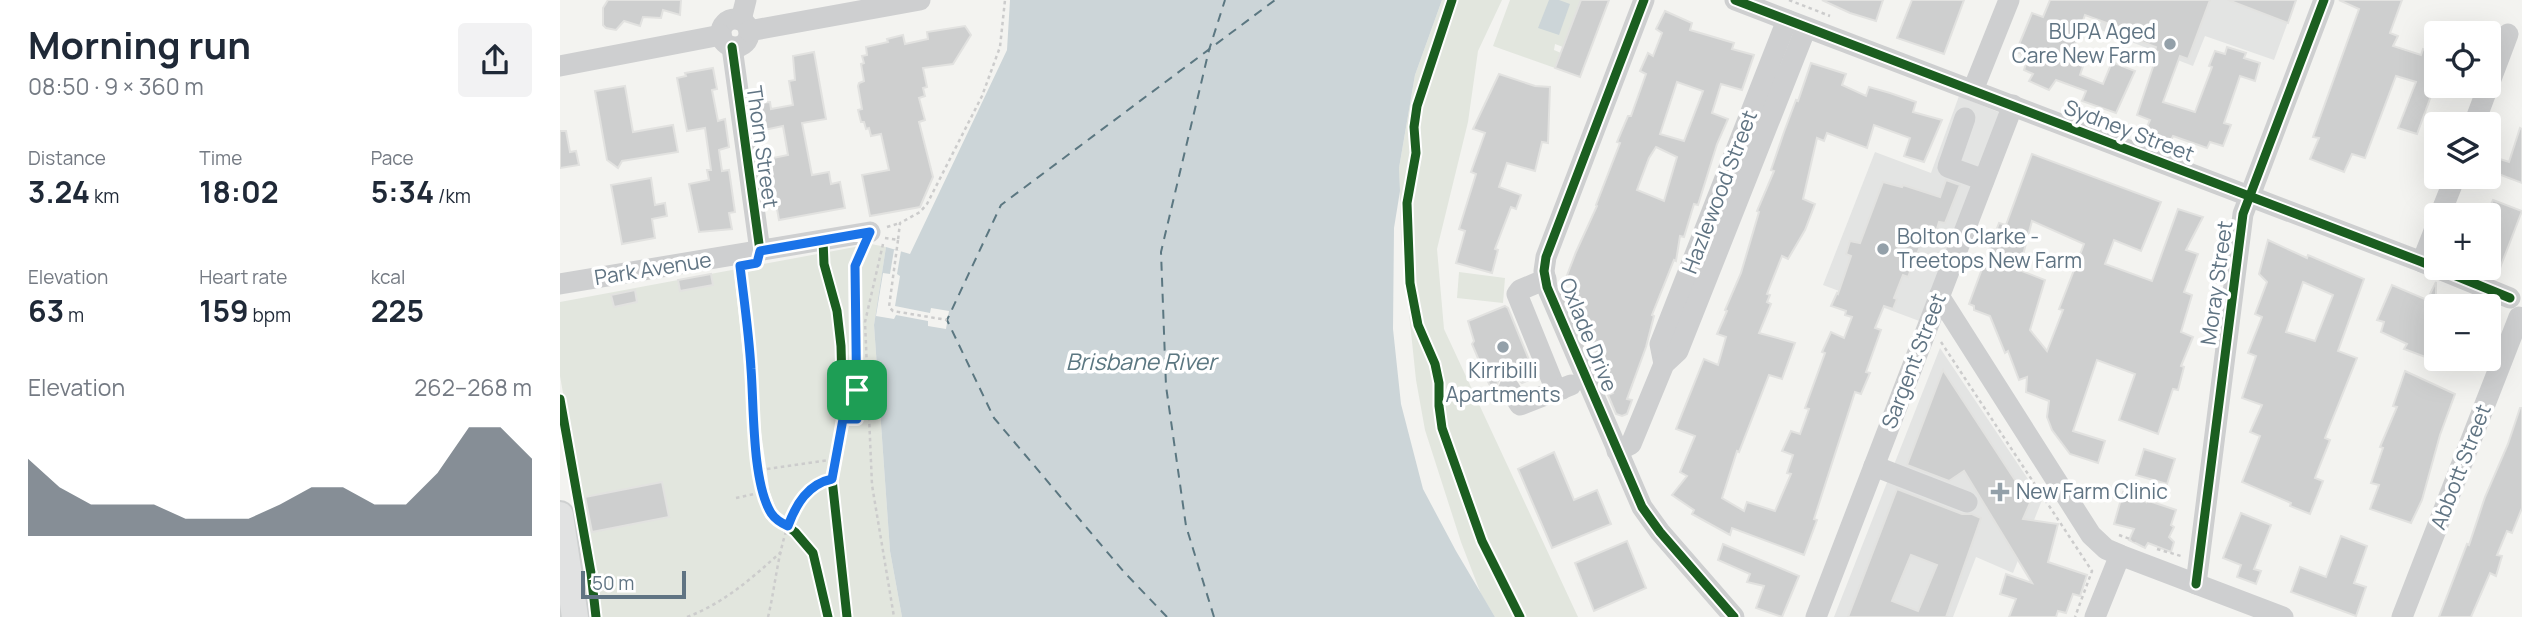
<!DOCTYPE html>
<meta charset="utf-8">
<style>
:root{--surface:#fff;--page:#f2f2f3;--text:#1f2937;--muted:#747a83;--accent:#535f6a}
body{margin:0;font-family:Manrope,sans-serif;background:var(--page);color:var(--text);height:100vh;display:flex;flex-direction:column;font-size:26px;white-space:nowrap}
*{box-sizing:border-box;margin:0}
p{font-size:23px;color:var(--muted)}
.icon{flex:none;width:38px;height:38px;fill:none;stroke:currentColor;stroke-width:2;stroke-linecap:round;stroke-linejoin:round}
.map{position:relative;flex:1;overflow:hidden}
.panel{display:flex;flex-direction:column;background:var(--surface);width:560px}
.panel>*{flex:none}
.buttons{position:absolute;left:1864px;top:21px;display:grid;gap:14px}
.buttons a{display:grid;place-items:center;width:77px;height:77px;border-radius:7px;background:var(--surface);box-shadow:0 7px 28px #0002;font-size:35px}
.scale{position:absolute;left:21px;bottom:18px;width:105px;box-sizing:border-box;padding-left:7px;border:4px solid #607483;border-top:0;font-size:19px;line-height:24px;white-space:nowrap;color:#607483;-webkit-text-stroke:5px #fff;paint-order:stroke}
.pin{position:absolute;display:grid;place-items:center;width:60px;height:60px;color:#fff;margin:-30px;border-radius:14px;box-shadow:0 4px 10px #0006}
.round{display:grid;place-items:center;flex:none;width:74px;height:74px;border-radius:7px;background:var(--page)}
.overview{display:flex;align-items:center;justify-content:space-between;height:119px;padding:0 28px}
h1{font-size:38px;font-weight:700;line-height:52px}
.figures{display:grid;grid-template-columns:repeat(3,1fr);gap:10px;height:119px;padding:7px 28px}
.figures div{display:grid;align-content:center}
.figures b{font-size:30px;font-weight:700}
.figures small{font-size:19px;font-weight:400}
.figures p{font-size:19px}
.chart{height:196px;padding:14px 28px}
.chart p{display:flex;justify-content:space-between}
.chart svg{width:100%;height:126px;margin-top:7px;fill:var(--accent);opacity:.7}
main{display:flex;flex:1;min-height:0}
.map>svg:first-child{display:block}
</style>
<main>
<section class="panel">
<div class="overview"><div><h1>Morning run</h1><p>08:50 · 9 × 360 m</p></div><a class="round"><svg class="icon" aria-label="share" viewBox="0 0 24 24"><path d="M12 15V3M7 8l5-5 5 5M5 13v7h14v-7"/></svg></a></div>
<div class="figures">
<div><p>Distance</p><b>3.24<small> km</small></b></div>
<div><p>Time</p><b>18:02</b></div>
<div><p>Pace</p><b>5:34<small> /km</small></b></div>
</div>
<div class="figures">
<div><p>Elevation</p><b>63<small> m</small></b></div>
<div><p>Heart rate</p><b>159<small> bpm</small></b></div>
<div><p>kcal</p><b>225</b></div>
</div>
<div class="chart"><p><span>Elevation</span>262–268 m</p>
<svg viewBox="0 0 160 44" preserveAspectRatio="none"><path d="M0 44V17L10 27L20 33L30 33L40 33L50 38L60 38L70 38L80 33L90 27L100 27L110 33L120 33L130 22L140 6L150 6L160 17V44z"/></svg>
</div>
</section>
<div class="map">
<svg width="1962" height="617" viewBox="0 0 1962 617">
<rect width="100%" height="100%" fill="#f3f3f0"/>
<g fill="#e3e4e3">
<polygon points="1550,0 1736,0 1714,60 1645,36 1633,66 1538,29"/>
<polygon points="1399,96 1443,114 1362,322 1263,285 1315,152 1371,173"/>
<polygon points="1380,348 1482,500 1453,573 1416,557 1393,617 1274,617"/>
</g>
<g fill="#e2e6de">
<polygon points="882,0 942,0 918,51 908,122 877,249 884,329 1018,617 935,617 921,594 901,542 865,430 856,380 841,236 839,168 855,75"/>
<polygon points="950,0 1021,0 1003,47 995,44 994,50 1001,53 995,68 933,46"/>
<polygon points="311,244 326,247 314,325 330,551 342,617 39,617 33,563 0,376 0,302"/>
<polygon points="899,272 945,278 943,303 897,298"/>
</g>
<g fill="#ccd5d8">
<polygon points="450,0 882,0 855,75 839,168 840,191 834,228 833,329 841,404 863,489 896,551 935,617 342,617 330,551 314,325 326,247 350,254 447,50"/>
<polygon points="989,0 999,0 1010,4 999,35 978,28"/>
</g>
<polygon fill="#f3f3f0" points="334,250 341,251 337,274 340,276 335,306 370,313 371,308 389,311 386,329 368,326 368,321 336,315 334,319 316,316 323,273 330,274"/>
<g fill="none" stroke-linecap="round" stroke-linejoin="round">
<g stroke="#5b7781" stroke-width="2" stroke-dasharray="9 7" stroke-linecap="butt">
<polyline points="607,617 564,572 434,418 387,320 441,205 715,0"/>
<polyline points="654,617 626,526 606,386 601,252 649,50 665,0"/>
</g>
</g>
<g fill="#cecfcf" stroke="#e2e2e0" stroke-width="2" fill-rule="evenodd">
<polygon points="48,0 121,0 120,15 103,10 101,18 83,17 80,26 64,21 56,30 46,28 43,25 43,8"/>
<polygon points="1021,0 1049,0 1020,77 995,68"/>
<polygon points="1262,0 1323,0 1316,21 1290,13"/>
<polygon points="1352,0 1404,0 1384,54 1337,38"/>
<polygon points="1490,0 1650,0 1628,59 1620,56 1603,102 1635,112 1652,67 1649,66 1655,51 1665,54 1667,47 1686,53 1684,58 1700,63 1695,81 1680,76 1664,123 1671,125 1663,146 1650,142 1647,148 1613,136 1609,144 1583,136 1590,120 1577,115 1598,52 1595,51 1596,47 1545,28 1547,23 1525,15 1514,47 1528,52 1520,75 1543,84 1552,62 1575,71 1556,113 1522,101 1526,91 1496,80 1489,90 1469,81 1473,74 1464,70 1466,64 1460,62 1462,54 1456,52 1472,13 1483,17"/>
<polygon points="1668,0 1736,0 1728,23"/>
<polygon points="1779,0 1842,0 1830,33 1838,36 1833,46 1861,55 1863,49 1876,54 1876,88 1874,88 1857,134 1838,128 1856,82 1836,76 1805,158 1792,154 1784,172 1750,159 1759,138 1753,137 1799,9"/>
<path d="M1105,11L1132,23L1130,30L1174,43L1172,49L1194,55L1182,90L1161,84L1152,113L1168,119L1157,144L1138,205L1134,204L1124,237L1120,236L1116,261L1114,260L1092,315L1094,316L1086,347L1067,399L1072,400L1067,414L1062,416L1056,414L1048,395L1053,393L1047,380L1051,379L1046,365L1050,363L1036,353L1021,318L1025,300L1010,295L1014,282L1006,278L1016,252L1037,206L1036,205L1060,143L1057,142L1068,116H1071L1086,74L1080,71L1088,53L1093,56L1102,33L1096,29ZM1117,82L1143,91L1124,141L1100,134ZM1096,147L1117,157L1104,201L1077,190L1089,158Z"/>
<polygon points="405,26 411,35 393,64 363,68 367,87 363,88 365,96 359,98 365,120 359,122 373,177 360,207 310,216 302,175 329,170 321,134 311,136 309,128 306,129 304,122 301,122 298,110 302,109 298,86 299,83 304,81 301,64 304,63 302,56 307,55 306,47 328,42 327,39 343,35 345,44 368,39 367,32"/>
<polygon points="254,52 266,119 242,123 252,175 269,172 271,184 280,182 285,208 219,220 208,159 228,155 223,126 204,130 199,103 210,102 211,109 233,105 229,81 235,80 233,56"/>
<polygon points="1251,63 1286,74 1282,85 1306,96 1309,87 1330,93 1356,102 1353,112 1382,120 1364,162 1344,156 1350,138 1314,125 1307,148 1267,133 1264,141 1257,138 1243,199 1255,204 1245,230 1228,259 1222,256 1207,294 1210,295 1207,302 1211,304 1199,333 1235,343 1222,379 1209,375 1179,452 1177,451 1162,498 1184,511 1187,502 1215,511 1231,474 1227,473 1233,455 1222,451 1231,431 1240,434 1249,409 1245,408 1265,353 1262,352 1271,332 1284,338 1292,317 1285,315 1286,311 1271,306 1277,293 1278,294 1291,256 1286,254 1290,241 1300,243 1323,182 1342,187 1343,185 1380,197 1386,180 1400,185 1385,223 1379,222 1375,236 1365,234 1348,277 1343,275 1334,298 1337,299 1333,309 1324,306 1315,328 1321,330 1306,372 1310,373 1301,394 1295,392 1254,519 1257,520 1244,555 1172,528 1170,535 1132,514 1134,510 1112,495 1127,476 1120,472 1135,436 1116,429 1144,359 1158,365 1166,337 1157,334 1167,311 1165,310 1181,273 1199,212 1197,211 1214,171 1211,170 1224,132 1236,100 1238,101"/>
<polygon points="153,68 157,89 152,90 158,121 165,119 169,147 159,150 162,171 169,170 175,212 169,213 172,229 139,232 129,184 149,180 147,170 151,170 145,128 127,131 117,78 126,76 125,73"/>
<polygon points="939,74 975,86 990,87 988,143 982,142 975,171 947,163 939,187 961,195 956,209 951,207 935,249 938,250 932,273 896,263 905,231 899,229 916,174 911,172 925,133 913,129"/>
<polygon points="65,86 73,132 113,125 118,152 62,161 58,168 47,160 35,91"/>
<polygon points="1960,128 1962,129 1962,183 1928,170 1931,156 1949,162"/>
<polygon points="0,131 6,131 10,152 16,151 19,165 0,168"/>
<path d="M1472,154L1601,202L1581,251L1554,240L1545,264L1592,281L1618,209L1643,217L1626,250L1638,254L1624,292L1632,295L1621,332L1633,337L1621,366L1624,367L1618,390L1613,389L1598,434L1559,420L1575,374L1537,360L1513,431L1545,441L1538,463L1510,454L1492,430L1487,417L1489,401L1466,392L1467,377L1459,380L1448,351L1445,353L1430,316L1414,310V306L1409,304L1439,223L1446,225ZM1472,221L1524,244L1499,309L1503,310L1487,351L1470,330L1485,280L1459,270Z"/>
<polygon points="91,178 95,205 105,203 107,216 92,219 95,238 62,244 51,185"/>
<polygon points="1933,200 1962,211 1940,268 1928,263 1928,211"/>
<path d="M1708,240L1747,258L1748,255L1804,279L1778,351L1797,358L1765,438L1770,440L1755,478L1763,481L1750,514L1730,506L1731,503L1682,482L1700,436L1690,432L1702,405L1682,398L1696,356L1688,353L1702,317L1695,314L1707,282L1699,274ZM1743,282L1773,295L1755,341L1726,332Z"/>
<polygon points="151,274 153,285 120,291 118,280"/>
<polygon points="1876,282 1876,361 1844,349 1847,344 1821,332 1824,322 1817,320 1832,285 1867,300"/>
<polygon points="75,290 77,302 54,307 51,295"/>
<polygon points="945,306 948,308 976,377 962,383 956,377 948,375 938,381 936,390 929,384 912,344 914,341 908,321"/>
<polygon points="1383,370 1470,503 1463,519 1498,524 1488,562 1527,575 1520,596 1513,594 1506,613 1498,611 1496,617 1449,617 1456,599 1440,594 1446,574 1472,583 1404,471 1389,481 1347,465"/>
<polygon points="1845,371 1895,394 1880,435 1862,500 1851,523 1810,509 1819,485 1811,483 1823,448 1820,447 1837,407 1833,406"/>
<polygon points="1960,408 1962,408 1962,508 1952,533 1947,531 1937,555 1942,556 1936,576 1930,573 1911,617 1879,617 1907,544 1909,545 1925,497 1948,444"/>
<polygon points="1584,449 1615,459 1607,484 1576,475"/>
<polygon points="994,452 1014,500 1037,490 1051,524 992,548 958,469"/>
<polygon points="102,482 109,517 32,532 25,497"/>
<path d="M1337,489L1402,514H1412L1421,518L1386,617H1288ZM1351,555L1377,565L1358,611L1332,601Z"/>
<polygon points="1563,492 1586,502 1586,500 1616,510 1611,525 1614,527 1609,537 1614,542 1611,552 1588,543 1585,548 1569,540 1574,529 1554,524"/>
<polygon points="1681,513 1711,525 1694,569 1701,571 1696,584 1677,577 1681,565 1663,558"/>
<polygon points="1781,536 1807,546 1794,583 1806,587 1796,616 1731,592 1740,567 1766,577"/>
<polygon points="1067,541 1086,588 1034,611 1015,563"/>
<polygon points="1163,544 1239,576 1222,617 1196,608 1204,586 1187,582 1190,574 1158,560"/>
</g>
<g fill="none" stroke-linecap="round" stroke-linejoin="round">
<defs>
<polyline id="major" points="0,515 15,617"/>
</defs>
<use href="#major" stroke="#ced0d0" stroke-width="30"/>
<g stroke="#ccc" stroke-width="2.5" stroke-dasharray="3.5 3.5" stroke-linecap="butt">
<polyline points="1229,0 1270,16"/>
<polyline points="327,227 340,223"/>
<polyline points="325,238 338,240 340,223 360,212 367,204 422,96 440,47 445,0"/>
<polyline points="338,240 329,307 333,311 387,320"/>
<polyline points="323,244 305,322 312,485 334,617"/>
<polyline points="1381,342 1532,571 1515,617"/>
<polyline points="283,419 297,419 295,266 302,251"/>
<polyline points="200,470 276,459"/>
<polyline points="176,498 203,492"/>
<polyline points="1559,535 1578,542"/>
<polyline points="1597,549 1621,556"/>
<path d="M127,617C164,603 191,579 221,552"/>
<path d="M208,617C219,575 220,489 272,479"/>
</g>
<g stroke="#cecfd0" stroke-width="21">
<polyline points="1084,0 986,257 984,271 987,287 1082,507 1100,532 1174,617"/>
<polyline points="1175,0 1862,262 1950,298"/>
<circle cx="175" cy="33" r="14"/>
<polyline points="181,20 186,0"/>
<polyline points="189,31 360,0"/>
<polyline points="172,47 200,251"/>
<polyline points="0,66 161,35"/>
<polyline points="1413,90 1449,0"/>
<polyline points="1405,118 1388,167 1424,180"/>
<polyline points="1914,124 1948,34"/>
<polyline points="1880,215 1895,177"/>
<polyline points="1862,262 1876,226"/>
<polyline points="986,279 960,290 957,294 993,383 996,387 1002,389"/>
<polyline points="0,284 310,232"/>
<polyline points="1379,296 1531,535 1546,549 1560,555 1723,617"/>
<polyline points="1104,364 1100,344 1227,20"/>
<polyline points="949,388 960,405 1011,385"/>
<polyline points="1057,451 1071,444 1104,364 1118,351 1246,28"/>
<polyline points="1314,466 1407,502"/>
<polyline points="1636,584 1683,214 1764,0"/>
<polyline points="1256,617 1453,105"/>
<polyline points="1535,617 1560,555"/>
<polyline points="1842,617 1959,317"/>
</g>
<use href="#major" stroke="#e1e2e2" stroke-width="26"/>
<defs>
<g id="cycleway">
<polyline points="892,0 857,106 854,127 856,153 847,203 850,283 858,325 875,364 879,383 879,406 882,428 922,541 960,617"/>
<polyline points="1084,0 986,257 984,271 987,287 1082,507 1100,532 1174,617"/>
<polyline points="1175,0 1862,262 1950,298"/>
<polyline points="172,47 200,251 197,263 180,266 191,369 194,429 203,492 211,514 235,532 253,553 268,617"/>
<polyline points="263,240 264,264 277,311 281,346 283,419 272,479 287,617"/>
<polyline points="0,399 31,573 36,617"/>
<polyline points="1636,584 1683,214 1764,0"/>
</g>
</defs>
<use href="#cycleway" stroke="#fff" stroke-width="13"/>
<use href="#cycleway" stroke="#1b5e20" stroke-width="9"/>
</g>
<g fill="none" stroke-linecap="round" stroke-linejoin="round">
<defs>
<path id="route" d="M310,232L295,266L297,419H283L272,479C248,484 236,504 228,526C221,523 215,519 211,513C192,482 194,406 191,369C189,334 184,300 180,266L197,263L200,251Z"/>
</defs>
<use href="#route" stroke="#fff" stroke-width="14"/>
<use href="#route" stroke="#1a73e8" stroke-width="9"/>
</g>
<g fill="#93a0a9" stroke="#fff" stroke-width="2.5">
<circle cx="1610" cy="44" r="7"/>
<circle cx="1323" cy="249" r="7"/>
<circle cx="943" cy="347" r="7"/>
<path d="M1436.5 481.5h7v7h7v7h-7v7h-7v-7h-7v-7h7z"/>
</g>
<g text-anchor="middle" stroke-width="7" stroke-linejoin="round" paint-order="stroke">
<g font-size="21" fill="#607483" stroke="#fff" text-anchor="start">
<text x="1596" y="39" text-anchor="end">BUPA Aged<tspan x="1596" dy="24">Care New Farm</tspan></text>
<text x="1337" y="244">Bolton Clarke -<tspan x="1337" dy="24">Treetops New Farm</tspan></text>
<text x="943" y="378" text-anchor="middle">Kirribilli<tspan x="943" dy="24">Apartments</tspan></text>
<text x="1456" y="499">New Farm Clinic</text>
</g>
<g font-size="21" fill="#607483" stroke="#fff">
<text transform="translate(1569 131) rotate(21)" y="7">Sydney Street</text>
<text transform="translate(202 147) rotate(82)" y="7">Thorn Street</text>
<text transform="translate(1160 192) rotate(-69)" y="7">Hazlewood Street</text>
<text transform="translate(93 269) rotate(-9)" y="7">Park Avenue</text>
<text transform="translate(1657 283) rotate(-82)" y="7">Moray Street</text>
<text transform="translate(1028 335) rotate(68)" y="7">Oxlade Drive</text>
<text transform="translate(1354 361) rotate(-69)" y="7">Sargent Street</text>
<text transform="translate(1901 467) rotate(-69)" y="7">Abbott Street</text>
</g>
<g font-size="23" font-style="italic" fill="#5b7781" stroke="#fff">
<text x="581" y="370">Brisbane River</text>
</g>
</g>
</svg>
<div class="buttons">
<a><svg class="icon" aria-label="locate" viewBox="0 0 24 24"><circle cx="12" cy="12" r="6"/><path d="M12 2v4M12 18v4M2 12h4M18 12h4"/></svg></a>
<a><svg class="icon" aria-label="layers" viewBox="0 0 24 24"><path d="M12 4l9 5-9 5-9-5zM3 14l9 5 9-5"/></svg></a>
<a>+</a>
<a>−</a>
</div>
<div class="scale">50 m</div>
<div class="pin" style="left:297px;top:390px;background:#1e9e55"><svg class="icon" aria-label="arrive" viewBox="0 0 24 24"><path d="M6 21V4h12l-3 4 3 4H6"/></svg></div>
</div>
</main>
